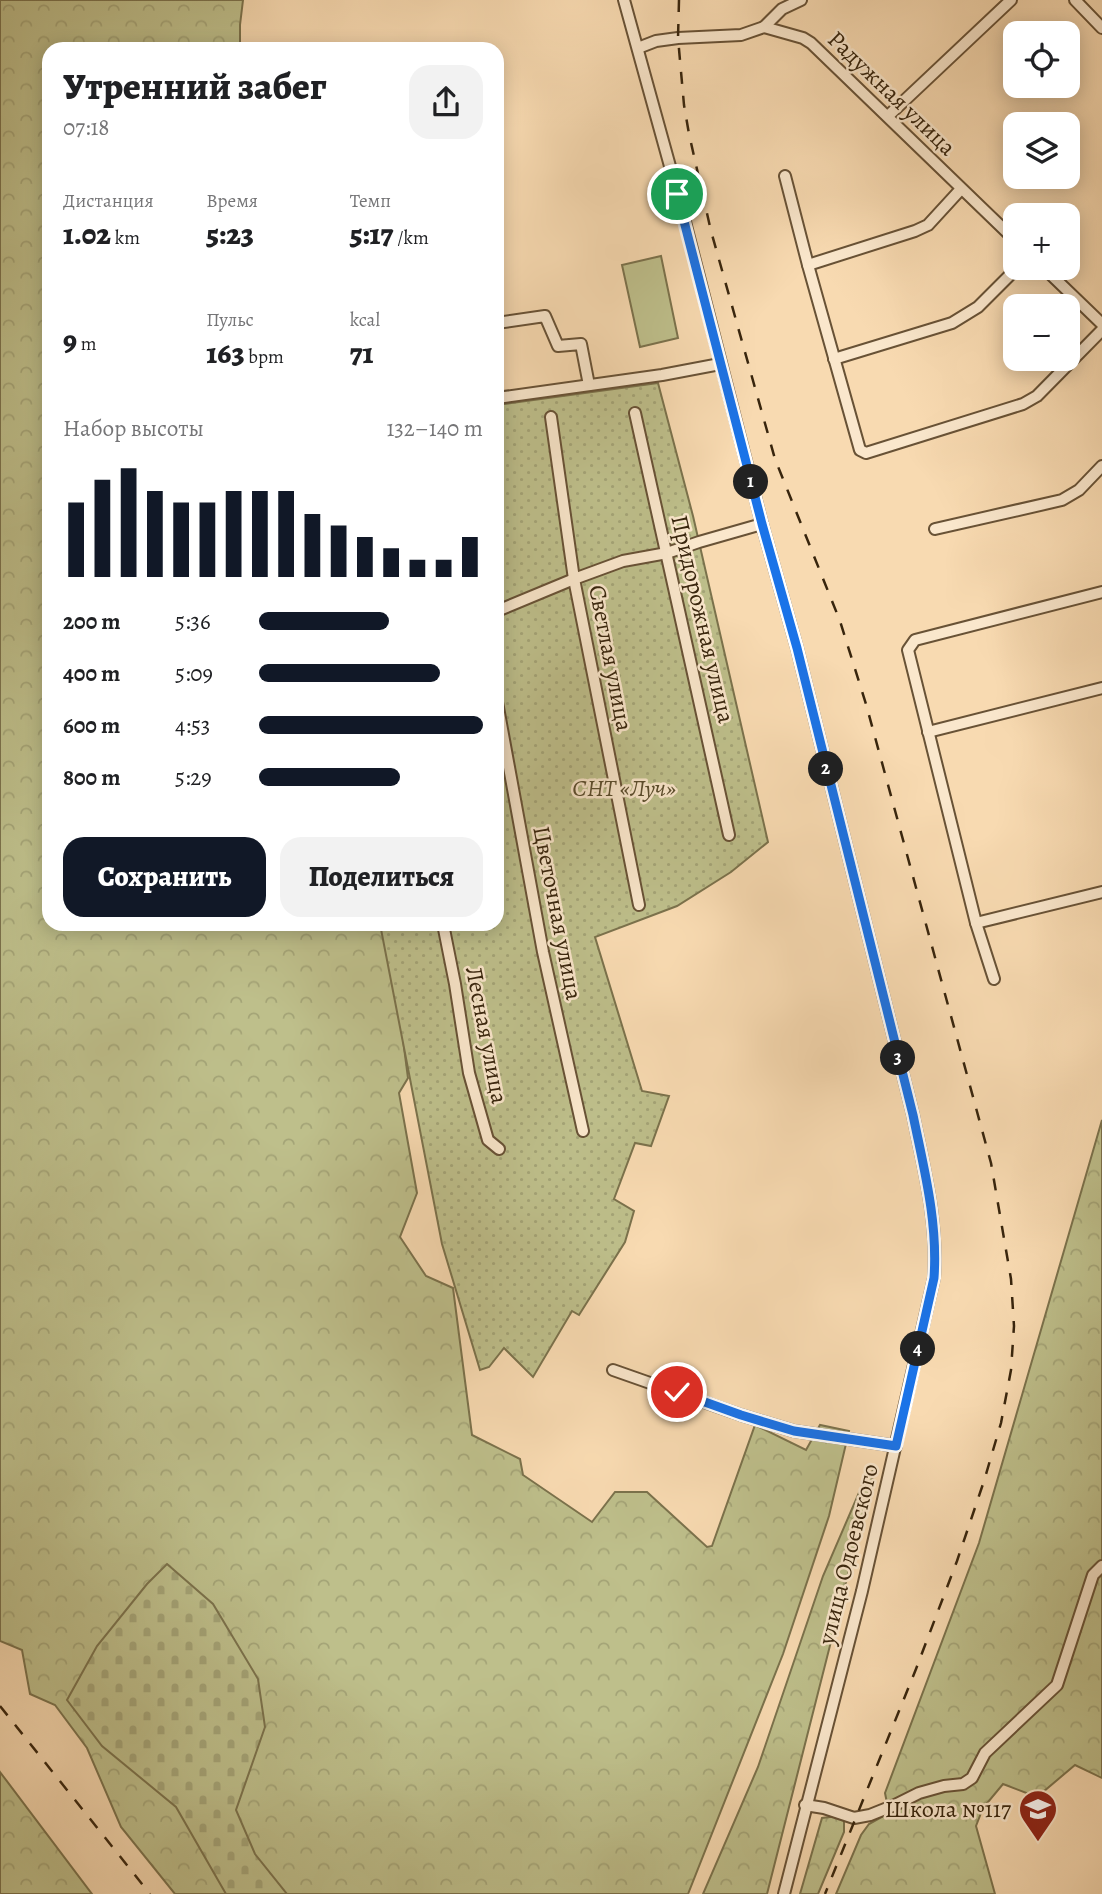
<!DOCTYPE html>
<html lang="ru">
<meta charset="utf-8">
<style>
:root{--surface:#fff;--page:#f2f2f2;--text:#202124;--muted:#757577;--accent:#111827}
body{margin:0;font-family:Alegreya,serif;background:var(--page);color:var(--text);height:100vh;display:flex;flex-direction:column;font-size:26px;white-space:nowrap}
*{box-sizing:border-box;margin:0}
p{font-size:23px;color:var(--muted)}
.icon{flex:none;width:38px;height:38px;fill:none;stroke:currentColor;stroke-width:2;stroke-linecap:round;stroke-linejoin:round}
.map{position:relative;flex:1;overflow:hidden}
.sheet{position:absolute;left:42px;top:42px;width:462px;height:889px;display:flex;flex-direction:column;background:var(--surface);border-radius:21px;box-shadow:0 4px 18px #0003}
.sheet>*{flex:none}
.buttons{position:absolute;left:1003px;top:21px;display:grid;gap:14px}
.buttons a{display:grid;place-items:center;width:77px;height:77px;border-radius:14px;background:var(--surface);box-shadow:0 4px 18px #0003;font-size:35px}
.pin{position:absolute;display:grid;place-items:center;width:60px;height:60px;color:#fff;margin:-30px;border:4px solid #fff;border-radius:50%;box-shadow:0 2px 7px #0007}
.km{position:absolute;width:35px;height:35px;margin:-18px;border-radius:50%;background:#222;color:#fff;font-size:19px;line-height:35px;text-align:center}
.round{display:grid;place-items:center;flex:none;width:74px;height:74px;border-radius:21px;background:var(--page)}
.summary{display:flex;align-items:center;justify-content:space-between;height:119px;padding:0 21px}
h1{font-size:38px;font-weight:800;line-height:52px}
.figures{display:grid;grid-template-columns:repeat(3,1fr);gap:10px;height:119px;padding:7px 21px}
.figures div{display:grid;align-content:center}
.figures b{font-size:30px;font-weight:800}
.figures small{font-size:19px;font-weight:400}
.figures p{font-size:19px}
.chart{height:196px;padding:14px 21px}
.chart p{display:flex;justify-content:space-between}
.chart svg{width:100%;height:126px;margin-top:7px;stroke:var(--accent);stroke-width:6}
.action{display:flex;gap:14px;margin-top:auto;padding:14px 21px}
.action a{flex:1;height:80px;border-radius:21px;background:var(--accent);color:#fff;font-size:28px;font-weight:800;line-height:80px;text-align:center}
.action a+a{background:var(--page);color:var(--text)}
ul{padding:0 21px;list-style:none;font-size:23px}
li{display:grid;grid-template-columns:112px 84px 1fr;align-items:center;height:52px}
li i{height:18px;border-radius:9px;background:var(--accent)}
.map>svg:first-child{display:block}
</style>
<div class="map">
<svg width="1102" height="1894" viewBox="0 0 1102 1894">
<defs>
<pattern id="forest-crowns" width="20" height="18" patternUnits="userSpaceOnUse" patternTransform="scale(1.75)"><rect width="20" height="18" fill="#bebf8b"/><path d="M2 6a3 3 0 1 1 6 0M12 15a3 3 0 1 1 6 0" fill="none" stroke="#a4a477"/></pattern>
<pattern id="cemetery-stones" width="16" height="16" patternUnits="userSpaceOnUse" patternTransform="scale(1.75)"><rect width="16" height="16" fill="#bebf8b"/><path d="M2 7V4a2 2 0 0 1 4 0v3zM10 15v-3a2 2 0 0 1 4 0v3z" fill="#a4a477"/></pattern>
<pattern id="park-dots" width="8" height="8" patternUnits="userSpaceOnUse" patternTransform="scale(1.75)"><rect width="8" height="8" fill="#bebf8b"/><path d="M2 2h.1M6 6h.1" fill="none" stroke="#a4a477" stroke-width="1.8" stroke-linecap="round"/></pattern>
</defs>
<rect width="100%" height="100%" fill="#f8dab1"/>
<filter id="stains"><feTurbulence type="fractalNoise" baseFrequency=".00286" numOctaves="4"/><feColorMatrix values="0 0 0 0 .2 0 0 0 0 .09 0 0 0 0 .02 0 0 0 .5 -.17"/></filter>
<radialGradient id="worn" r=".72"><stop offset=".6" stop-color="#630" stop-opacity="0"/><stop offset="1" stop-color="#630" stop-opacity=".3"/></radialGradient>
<polygon fill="#bebf8b" stroke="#7b724c" stroke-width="2" points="661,256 678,338 640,347 622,265"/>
<g fill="url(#forest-crowns)" stroke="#7b724c" stroke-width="2">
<polygon points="0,0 243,0 240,25 240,49 49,49 49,924 388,924 408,1078 399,1093 417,1193 400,1237 426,1276 453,1288 472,1435 520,1459 523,1475 592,1522 615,1492 647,1492 707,1547 712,1546 755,1425 806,1450 820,1425 849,1431 829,1516 783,1654 688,1894 175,1894 121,1827 87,1748 55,1705 30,1694 22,1650 0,1641"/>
<polygon points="1102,1120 1102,1778 1075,1765 1037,1797 1003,1784 983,1808 976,1826 995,1894 836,1894 861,1835 869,1824 889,1813 885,1793 979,1543"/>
<polygon points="875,1468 767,1894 703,1894 758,1767 823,1576 864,1481"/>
<polygon points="0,1772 92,1894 0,1894"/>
<polygon points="838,1816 844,1821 844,1832 818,1894 800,1894 822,1818"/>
</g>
<polygon fill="url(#cemetery-stones)" stroke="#7b724c" stroke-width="2" points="167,1564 213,1604 258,1679 265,1727 236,1810 255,1854 287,1894 226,1894 176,1807 102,1746 67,1700 97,1646 147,1584"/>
<polygon fill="url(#park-dots)" stroke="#7b724c" stroke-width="2" points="658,383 693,516 768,842 731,872 677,906 595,937 642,1091 669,1096 651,1146 635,1143 614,1199 634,1211 625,1242 579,1315 572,1311 533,1377 504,1348 489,1367 480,1370 442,1244 380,924 497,924 497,405"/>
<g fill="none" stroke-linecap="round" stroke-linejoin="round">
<defs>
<g id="minor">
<path d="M624,0L681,206L762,524L797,648L913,1115C924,1169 938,1222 934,1278L862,1591L784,1894"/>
<polyline points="801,0 782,9 764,27 803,38 811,43 1015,240"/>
<polyline points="1075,0 1102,28"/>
<polyline points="638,48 656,41 678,38 741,35 764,27"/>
<polyline points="888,116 1011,0"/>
<polyline points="785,176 808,265 860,450 866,453 1023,404 1037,396 1102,330"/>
<polyline points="808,265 915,231 928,225 961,189"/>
<polyline points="1044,268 1102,324"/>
<polyline points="497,323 545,316 558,346 581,344 589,385"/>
<polyline points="834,359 952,323 978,307 1017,268"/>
<polyline points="497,398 662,375 720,364"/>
<polyline points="635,413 729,835"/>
<polyline points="551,417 574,579 639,905"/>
<polyline points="935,529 1062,500 1079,490 1102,466"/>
<polyline points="497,611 574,579 623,561 667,553 699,542 762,524"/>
<polyline points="497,702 543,952 583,1131"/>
<polyline points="928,732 1102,688"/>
<polyline points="976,923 1102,892"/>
<polyline points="443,924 455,984 469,1073 488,1140 499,1149"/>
<polyline points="994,979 976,923 908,650 915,640 1102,592"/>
<polyline points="613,1370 741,1415 794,1431 896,1446"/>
<polyline points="805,1805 824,1808 854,1818 870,1815 895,1805 919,1793 944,1786 963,1784 972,1778 985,1753 1057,1685 1093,1575 1102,1566"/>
</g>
</defs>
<use href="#minor" stroke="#685236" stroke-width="14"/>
<use href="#minor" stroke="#fae7cc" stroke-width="10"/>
<g stroke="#38250d" stroke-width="2.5" stroke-dasharray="12 12" stroke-linecap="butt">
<polyline points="679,0 678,38 684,105 689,134 711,231 775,459 840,621 866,704 991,1163 1011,1279 1014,1326 1011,1370 1001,1423 984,1481 957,1561 916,1669 825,1894"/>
<polyline points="0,1706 150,1894"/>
</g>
</g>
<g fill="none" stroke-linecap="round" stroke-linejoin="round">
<defs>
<path id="route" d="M677,194L762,524L797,648L913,1115C924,1169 938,1222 934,1278L896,1446L794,1431L741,1415L677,1392"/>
</defs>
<use href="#route" stroke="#fff" stroke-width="14"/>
<use href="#route" stroke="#1a73e8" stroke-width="9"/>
</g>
<defs>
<symbol id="school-pin" viewBox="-11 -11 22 30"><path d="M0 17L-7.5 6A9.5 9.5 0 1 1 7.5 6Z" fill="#8f2418" stroke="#fae7cc"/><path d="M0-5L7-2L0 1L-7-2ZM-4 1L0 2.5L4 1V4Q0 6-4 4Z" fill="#fff"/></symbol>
</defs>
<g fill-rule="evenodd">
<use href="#school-pin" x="1016" y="1787" width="44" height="60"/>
</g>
<g text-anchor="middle" stroke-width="5" stroke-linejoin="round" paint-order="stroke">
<g font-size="24" fill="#38250d" stroke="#fae7cc">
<text transform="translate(892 93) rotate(44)" y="8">Радужная улица</text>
<text transform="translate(703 619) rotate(77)" y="8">Придорожная улица</text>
<text transform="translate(611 658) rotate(79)" y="8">Светлая улица</text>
<text transform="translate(558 913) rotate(79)" y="8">Цветочная улица</text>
<text transform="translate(487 1035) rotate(79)" y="8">Лесная улица</text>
<text transform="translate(848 1554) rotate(-76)" y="8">улица Одоевского</text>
</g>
<g font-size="24" font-style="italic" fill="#5a4c2c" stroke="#fae7cc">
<text x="624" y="796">СНТ «Луч»</text>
</g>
<g font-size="24" fill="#38250d" stroke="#fae7cc" text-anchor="end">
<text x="1011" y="1817">Школа №117</text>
</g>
</g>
<rect width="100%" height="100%" filter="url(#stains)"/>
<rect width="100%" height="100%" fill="url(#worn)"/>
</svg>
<div class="buttons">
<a><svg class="icon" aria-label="locate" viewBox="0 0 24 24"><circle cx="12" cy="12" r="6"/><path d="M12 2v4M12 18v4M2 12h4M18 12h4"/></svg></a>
<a><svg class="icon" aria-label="layers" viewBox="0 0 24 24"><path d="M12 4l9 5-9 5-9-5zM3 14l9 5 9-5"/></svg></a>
<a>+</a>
<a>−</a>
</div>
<div class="pin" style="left:677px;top:194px;background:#1e9e55"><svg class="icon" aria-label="arrive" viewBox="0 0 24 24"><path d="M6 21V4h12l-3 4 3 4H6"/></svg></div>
<div class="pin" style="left:677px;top:1392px;background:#d93025"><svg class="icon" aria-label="check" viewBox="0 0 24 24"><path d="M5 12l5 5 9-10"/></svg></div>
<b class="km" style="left:751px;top:482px">1</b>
<b class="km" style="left:826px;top:769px">2</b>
<b class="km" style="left:898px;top:1058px">3</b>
<b class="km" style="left:918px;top:1349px">4</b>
<section class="sheet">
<div class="summary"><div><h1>Утренний забег</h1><p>07:18</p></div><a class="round"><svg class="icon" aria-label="share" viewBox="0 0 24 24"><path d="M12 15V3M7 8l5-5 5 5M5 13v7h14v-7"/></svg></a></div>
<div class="figures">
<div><p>Дистанция</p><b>1.02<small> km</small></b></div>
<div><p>Время</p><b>5:23</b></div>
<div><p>Темп</p><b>5:17<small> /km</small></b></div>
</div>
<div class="figures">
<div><b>9<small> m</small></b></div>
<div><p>Пульс</p><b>163<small> bpm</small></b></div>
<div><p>kcal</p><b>71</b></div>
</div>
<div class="chart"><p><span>Набор высоты</span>132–140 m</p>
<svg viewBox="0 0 160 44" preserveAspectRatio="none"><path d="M5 44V18M15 44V10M25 44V6M35 44V14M45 44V18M55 44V18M65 44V14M75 44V14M85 44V14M95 44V22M105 44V26M115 44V30M125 44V34M135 44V38M145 44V38M155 44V30"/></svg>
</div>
<ul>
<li><b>200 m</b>5:36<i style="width:58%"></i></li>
<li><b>400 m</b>5:09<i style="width:81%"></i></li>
<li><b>600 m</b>4:53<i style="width:100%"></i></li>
<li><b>800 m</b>5:29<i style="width:63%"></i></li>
</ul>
<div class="action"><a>Сохранить</a><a>Поделиться</a></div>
</section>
</div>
